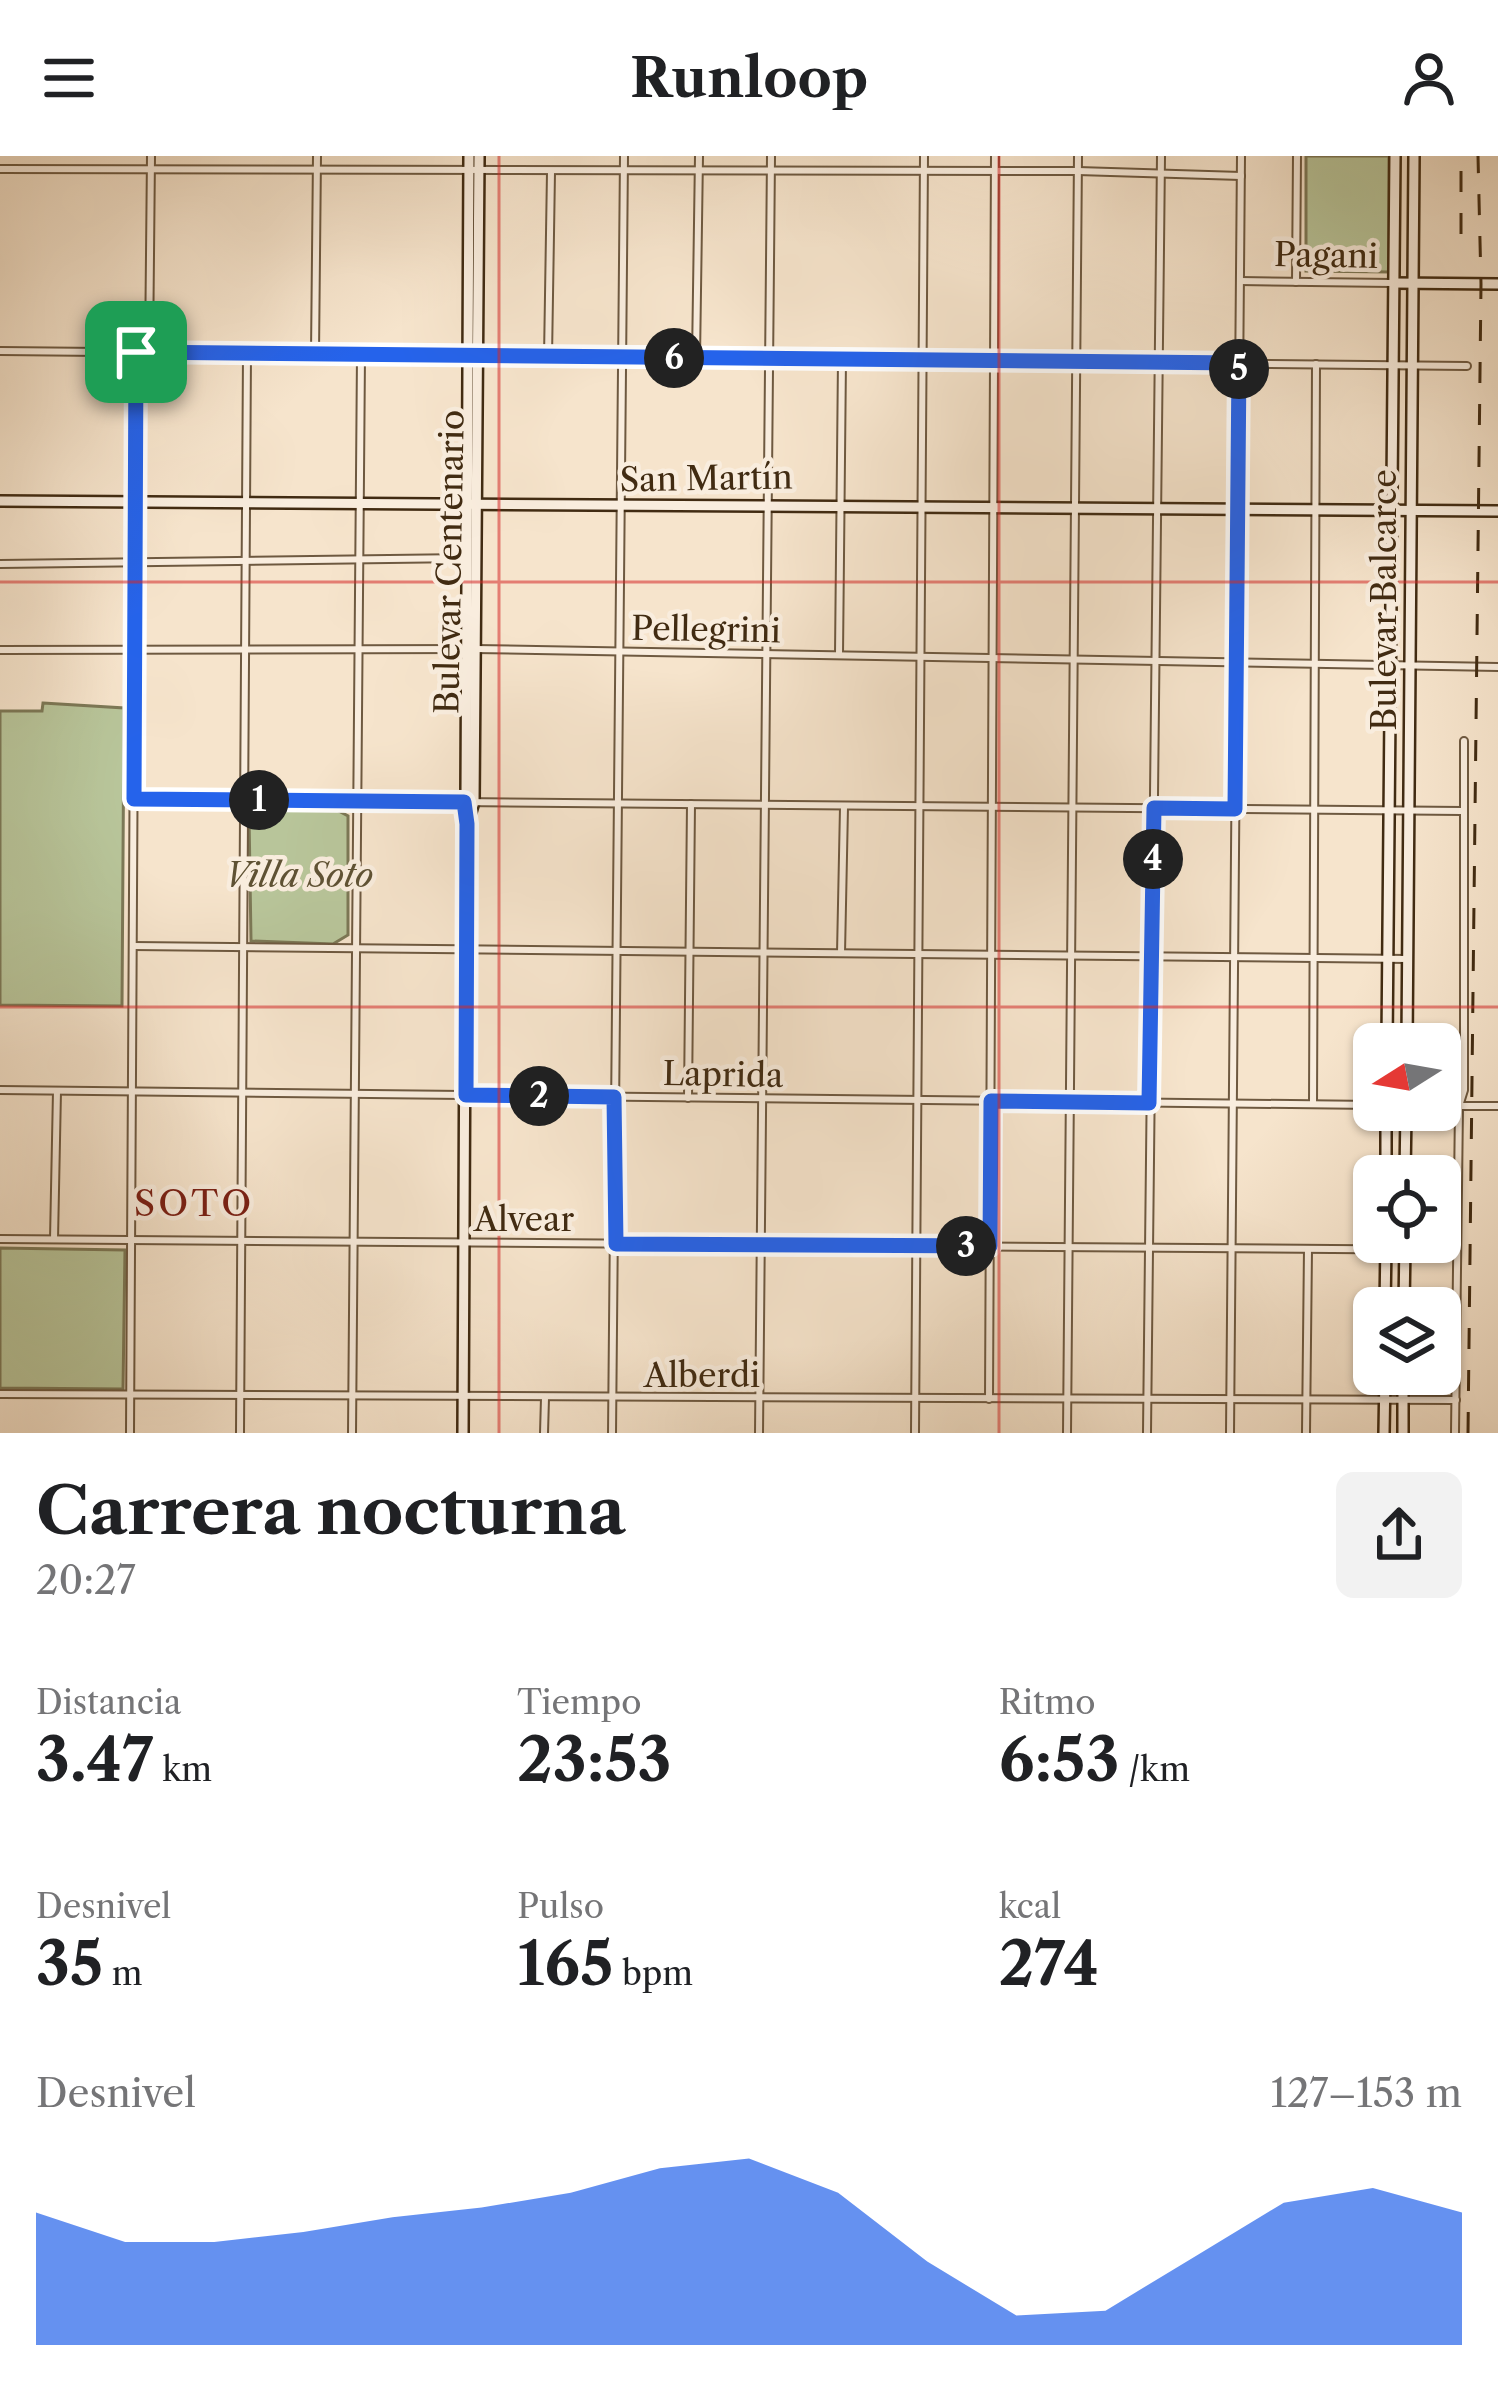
<!DOCTYPE html>
<html lang="es">
<meta charset="utf-8">
<style>
:root{--surface:#fff;--page:#f2f2f2;--text:#202124;--muted:#757577;--accent:#2563eb}
body{margin:0;font-family:"Libre Caslon Text",serif;background:var(--page);color:var(--text);height:100vh;display:flex;flex-direction:column;font-size:45px;white-space:nowrap}
*{box-sizing:border-box;margin:0}
p{font-size:39px;color:var(--muted)}
.icon{flex:none;width:66px;height:66px;fill:none;stroke:currentColor;stroke-width:2;stroke-linecap:round;stroke-linejoin:round}
.map{position:relative;height:1277px;overflow:hidden}
.drawer{display:flex;flex-direction:column;background:var(--surface);flex:1}
.drawer>*{flex:none}
.needle{width:78px;rotate:259deg}
.tools{position:absolute;left:1353px;top:867px;display:grid;gap:24px}
.tools a{display:grid;place-items:center;width:108px;height:108px;border-radius:18px;background:var(--surface);box-shadow:0 3px 9px #0004;font-size:60px}
.pin{position:absolute;display:grid;place-items:center;width:102px;height:102px;color:#fff;margin:-51px;border-radius:24px;box-shadow:0 6px 18px #0006}
.km{position:absolute;width:60px;height:60px;margin:-30px;border-radius:50%;background:#222;color:#fff;font-size:33px;line-height:60px;text-align:center}
.round{display:grid;place-items:center;flex:none;width:126px;height:126px;border-radius:18px;background:var(--page)}
.head{display:flex;align-items:center;justify-content:space-between;height:204px;padding:0 36px}
h1{font-size:66px;font-weight:700;line-height:90px}
.figures{display:grid;grid-template-columns:repeat(3,1fr);gap:18px;height:204px;padding:12px 36px}
.figures div{display:grid;align-content:center}
.figures b{font-size:60px;font-weight:700}
.figures small{font-size:33px;font-weight:400}
.figures p{font-size:33px}
.chart{height:336px;padding:24px 36px}
.chart p{display:flex;justify-content:space-between}
.chart svg{width:100%;height:216px;margin-top:12px;fill:var(--accent);opacity:.7}
header{display:flex;justify-content:space-between;align-items:center;height:156px;padding:0 36px;background:var(--surface);font-size:54px;font-weight:700}
.map>svg:first-child{display:block}
</style>
<header><svg class="icon" aria-label="menu" viewBox="0 0 24 24"><path d="M4 6h16M4 12h16M4 18h16"/></svg>Runloop<svg class="icon" aria-label="person" viewBox="0 0 24 24"><circle cx="12" cy="8" r="4"/><path d="M4 21q1-7 8-7t8 7"/></svg></header>
<div class="map">
<svg width="1498" height="1277" viewBox="0 0 1498 1277">
<rect width="100%" height="100%" fill="#f6e4cc"/>
<filter id="stains"><feTurbulence type="fractalNoise" baseFrequency=".00167" numOctaves="4"/><feColorMatrix values="0 0 0 0 .2 0 0 0 0 .09 0 0 0 0 .02 0 0 0 .5 -.17"/></filter>
<radialGradient id="worn" r=".72"><stop offset=".6" stop-color="#630" stop-opacity="0"/><stop offset="1" stop-color="#630" stop-opacity=".3"/></radialGradient>
<g fill="#b8c59a" stroke="#7c7856" stroke-width="3">
<polygon points="1306,0 1389,0 1389,116 1306,115"/>
<polygon points="43,547 124,552 122,850 0,849 0,555 42,555"/>
<polygon points="257,652 333,652 348,660 348,779 333,788 251,785 249,659"/>
<polygon points="0,1092 125,1094 123,1233 0,1232"/>
</g>
<g fill="none" stroke-linecap="round" stroke-linejoin="round">
<defs>
<g id="street">
<polyline points="0,13 1078,15 1241,20"/>
<polyline points="1240,125 1392,127"/>
<polyline points="1296,126 1297,0"/>
<polyline points="0,195 1467,210"/>
<polyline points="149,197 151,0"/>
<polyline points="315,198 317,0"/>
<polyline points="548,201 551,16"/>
<polyline points="696,202 699,0"/>
<polyline points="0,408 466,402"/>
<polyline points="0,494 475,493 1498,511"/>
<polyline points="839,499 842,203"/>
<polyline points="134,643 1462,655"/>
<polyline points="133,790 1408,803"/>
<polyline points="841,797 844,651"/>
<polyline points="0,934 1374,949"/>
<polyline points="688,942 691,648"/>
<polyline points="1313,948 1316,208"/>
<polyline points="1440,950 1498,950"/>
<polyline points="0,1083 1457,1094"/>
<polyline points="54,1083 57,935"/>
<polyline points="0,1238 1456,1244"/>
<polyline points="989,1243 995,0"/>
<polyline points="130,1277 136,196"/>
<polyline points="240,1277 247,198"/>
<polyline points="352,1277 361,199"/>
<polyline points="544,1277 545,1242"/>
<polyline points="612,1277 624,0"/>
<polyline points="759,1277 771,0"/>
<polyline points="915,1277 924,0"/>
<polyline points="1067,1277 1078,0"/>
<polyline points="1147,1277 1161,0"/>
<polyline points="1230,1277 1241,0"/>
<polyline points="1306,1277 1308,1093"/>
<polyline points="1455,1277 1459,950 1464,934 1464,585"/>
</g>
<g id="secondary">
<polyline points="1394,127 1498,128"/>
<polyline points="0,345 1498,355"/>
<polyline points="468,666 474,646 479,0"/>
<polyline points="1387,888 1395,0"/>
<polyline points="1407,888 1414,0"/>
<polyline points="1386,1020 1386,954"/>
<polyline points="1405,1020 1406,954"/>
<polyline points="1385,1152 1386,1086"/>
<polyline points="1404,1152 1405,1086"/>
<polyline points="463,1277 469,0"/>
<polyline points="1384,1277 1385,1218"/>
<polyline points="1403,1277 1403,1218"/>
</g>
</defs>
<use href="#street" stroke="#6e5940" stroke-width="10"/>
<use href="#secondary" stroke="#412b12" stroke-width="14"/>
<use href="#street" stroke="#f9edde" stroke-width="6"/>
<use href="#secondary" stroke="#f9edde" stroke-width="9"/>
<g stroke="#412b12" stroke-width="3" stroke-dasharray="21 21" stroke-linecap="butt">
<polyline points="1461,78 1461,0"/>
<polyline points="1468,1277 1481,128 1478,0"/>
</g>
</g>
<g fill="none" stroke-linecap="round" stroke-linejoin="round">
<defs>
<polygon id="route" points="136,196 1239,207 1235,653 1154,652 1149,947 991,945 990,1090 616,1088 614,941 466,939 467,668 464,646 134,643"/>
</defs>
<use href="#route" stroke="#fff" stroke-width="24"/>
<use href="#route" stroke="#2563eb" stroke-width="15"/>
</g>
<path fill="none" stroke="#d62828" stroke-width="3" stroke-opacity="0.55" d="M499,0V1277M999,0V1277M0,426H1498M0,851H1498"/>
<g text-anchor="middle" stroke-width="9" stroke-linejoin="round" paint-order="stroke">
<g font-size="33" fill="#412b12" stroke="#f9edde">
<text transform="translate(1326 99) rotate(1)" y="12">Pagani</text>
<text transform="translate(706 322) rotate(-1)" y="12">San Martín</text>
<text transform="translate(449 406) rotate(-89)" y="12">Bulevar Centenario</text>
<text transform="translate(1384 444) rotate(-90)" y="12">Bulevar Balcarce</text>
<text transform="translate(706 473) rotate(1)" y="12">Pellegrini</text>
<text transform="translate(723 918) rotate(1)" y="12">Laprida</text>
<text x="524" y="1075">Alvear</text>
<text x="702" y="1231">Alberdi</text>
</g>
<g font-size="33" font-style="italic" fill="#5f5234" stroke="#f9edde">
<text x="299" y="731">Villa Soto</text>
</g>
<g font-size="36" letter-spacing="3" fill="#7a1f14" stroke="#f9edde">
<text x="194" y="1060">SOTO</text>
</g>
</g>
<rect width="100%" height="100%" filter="url(#stains)"/>
<rect width="100%" height="100%" fill="url(#worn)"/>
</svg>
<div class="tools">
<a><svg class="needle" viewBox="-14 -14 28 28"><path d="M0-13l5 13h-10z" fill="#e53935"/><path d="M0 13l5-13h-10z" fill="#757577"/></svg></a>
<a><svg class="icon" aria-label="locate" viewBox="0 0 24 24"><circle cx="12" cy="12" r="6"/><path d="M12 2v4M12 18v4M2 12h4M18 12h4"/></svg></a>
<a><svg class="icon" aria-label="layers" viewBox="0 0 24 24"><path d="M12 4l9 5-9 5-9-5zM3 14l9 5 9-5"/></svg></a>
</div>
<div class="pin" style="left:136px;top:196px;background:#1e9e55"><svg class="icon" aria-label="arrive" viewBox="0 0 24 24"><path d="M6 21V4h12l-3 4 3 4H6"/></svg></div>
<b class="km" style="left:259px;top:644px">1</b>
<b class="km" style="left:539px;top:940px">2</b>
<b class="km" style="left:966px;top:1090px">3</b>
<b class="km" style="left:1153px;top:703px">4</b>
<b class="km" style="left:1239px;top:213px">5</b>
<b class="km" style="left:674px;top:202px">6</b>
</div>
<section class="drawer">
<div class="head"><div><h1>Carrera nocturna</h1><p>20:27</p></div><a class="round"><svg class="icon" aria-label="share" viewBox="0 0 24 24"><path d="M12 15V3M7 8l5-5 5 5M5 13v7h14v-7"/></svg></a></div>
<div class="figures">
<div><p>Distancia</p><b>3.47<small> km</small></b></div>
<div><p>Tiempo</p><b>23:53</b></div>
<div><p>Ritmo</p><b>6:53<small> /km</small></b></div>
</div>
<div class="figures">
<div><p>Desnivel</p><b>35<small> m</small></b></div>
<div><p>Pulso</p><b>165<small> bpm</small></b></div>
<div><p>kcal</p><b>274</b></div>
</div>
<div class="chart"><p><span>Desnivel</span>127–153 m</p>
<svg viewBox="0 0 160 44" preserveAspectRatio="none"><path d="M0 44V17L10 23L20 23L30 21L40 18L50 16L60 13L70 8L80 6L90 13L100 27L110 38L120 37L130 26L140 15L150 12L160 17V44z"/></svg>
</div>
</section>
